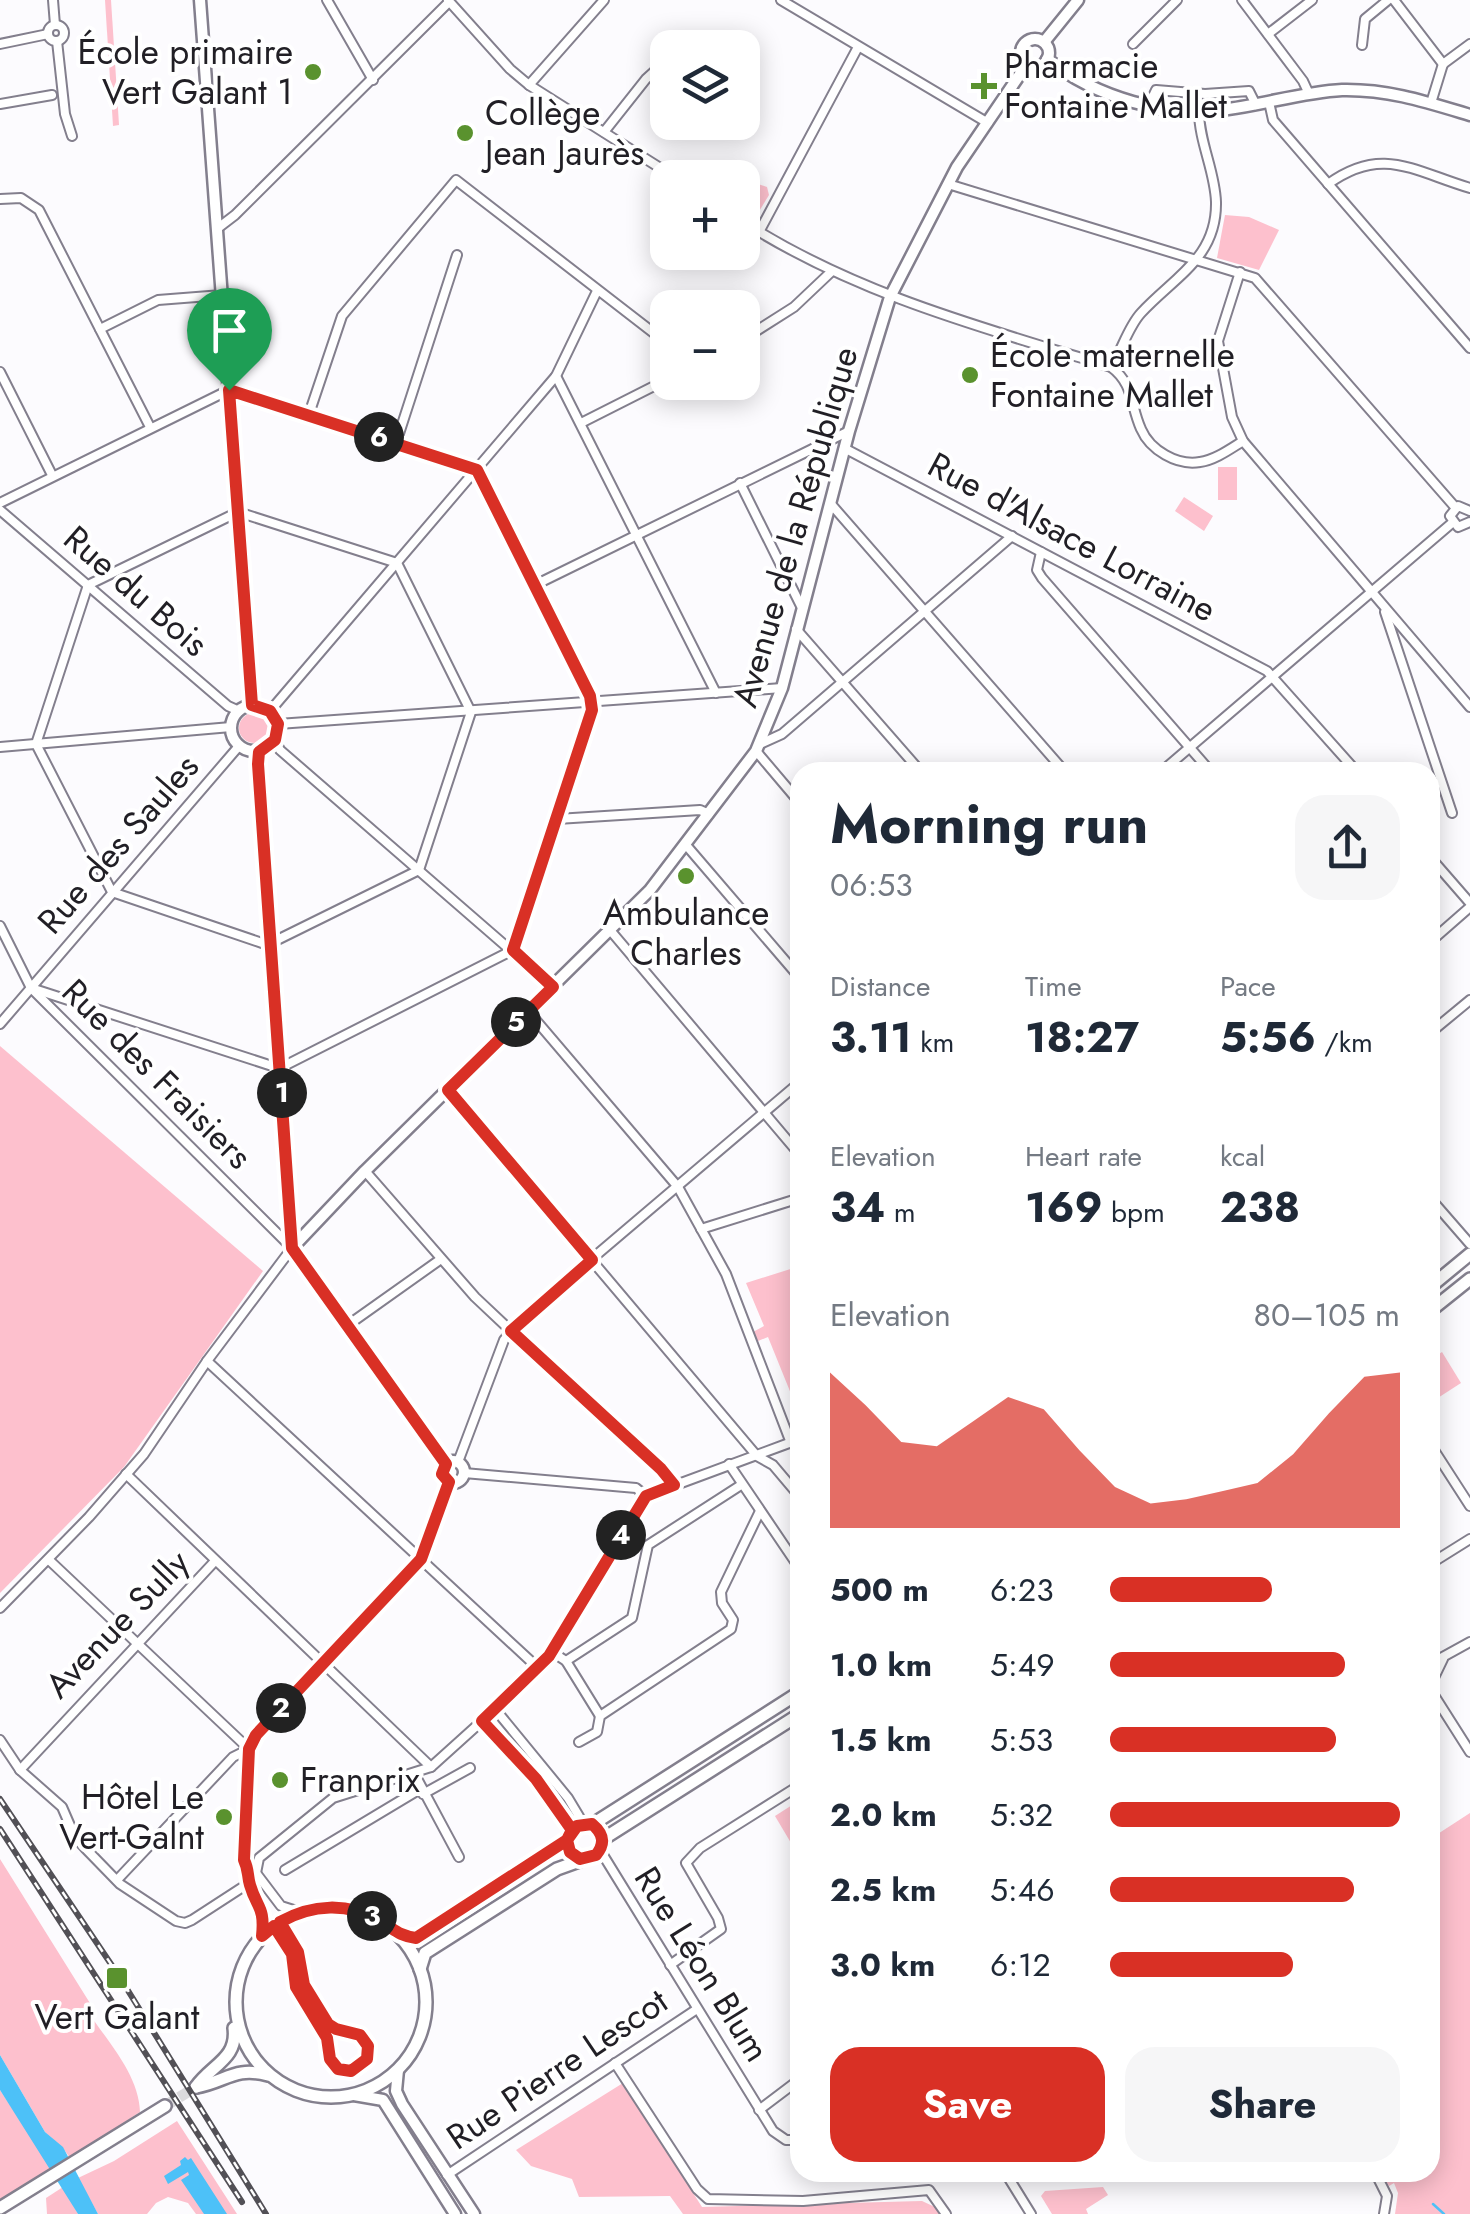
<!DOCTYPE html>
<meta charset="utf-8">
<style>
:root{--surface:#fff;--page:#f6f6f7;--text:#1f2937;--muted:#747a83;--accent:#d93025}
body{margin:0;font-family:Jost,sans-serif;background:var(--page);color:var(--text);height:100vh;display:flex;flex-direction:column;font-size:38px;white-space:nowrap}
*{box-sizing:border-box;margin:0}
p{font-size:32px;color:var(--muted)}
.icon{flex:none;width:55px;height:55px;fill:none;stroke:currentColor;stroke-width:2;stroke-linecap:round;stroke-linejoin:round}
.map{position:relative;flex:1;overflow:hidden}
.details{position:absolute;left:790px;top:762px;width:650px;height:1420px;display:flex;flex-direction:column;background:var(--surface);border-radius:30px;box-shadow:0 5px 25px #0003}
.details>*{flex:none}
.controls{position:absolute;left:650px;top:30px;display:grid;gap:20px}
.controls a{display:grid;place-items:center;width:110px;height:110px;border-radius:20px;background:var(--surface);box-shadow:0 5px 25px #0003;font-size:50px}
.pin{position:absolute;display:grid;place-items:center;width:85px;height:85px;color:#fff;margin:-102px -42px;border-radius:50% 50% 50% 0;rotate:-45deg;box-shadow:0 0 10px #0007}
.pin .icon{rotate:45deg}
.km{position:absolute;width:50px;height:50px;margin:-25px;border-radius:50%;background:#222;color:#fff;font-size:28px;line-height:50px;text-align:center}
.round{display:grid;place-items:center;flex:none;width:105px;height:105px;border-radius:30px;background:var(--page)}
.headline{display:flex;align-items:center;justify-content:space-between;height:170px;padding:0 40px}
h1{font-size:55px;font-weight:700;line-height:75px}
.metrics{display:grid;grid-template-columns:repeat(3,1fr);gap:15px;height:170px;padding:10px 40px}
.metrics div{display:grid;align-content:center}
.metrics b{font-size:42px;font-weight:700}
.metrics small{font-size:28px;font-weight:400}
.metrics p{font-size:28px}
.chart{height:280px;padding:20px 40px}
.chart p{display:flex;justify-content:space-between}
.chart svg{width:100%;height:180px;margin-top:10px;fill:var(--accent);opacity:.7}
.action{display:flex;gap:20px;margin-top:auto;padding:20px 40px}
.action a{flex:1;height:115px;border-radius:30px;background:var(--accent);color:#fff;font-size:40px;font-weight:700;line-height:115px;text-align:center}
.action a+a{background:var(--page);color:var(--text)}
ul{padding:0 40px;list-style:none;font-size:32px}
li{display:grid;grid-template-columns:160px 120px 1fr;align-items:center;height:75px}
li i{height:25px;border-radius:12px;background:var(--accent)}
.map>svg:first-child{display:block}
</style>
<div class="map">
<svg width="1470" height="2214" viewBox="0 0 1470 2214">
<rect width="100%" height="100%" fill="#fcfbfe"/>
<g fill="#fdc0cd">
<polygon points="105,0 111,0 119,125 113,126"/>
<polygon points="690,163 737,177 692,177 685,173 683,166"/>
<polygon points="743,179 767,187 769,195 758,213 751,216 743,210"/>
<polygon points="1225,215 1249,217 1279,230 1259,270 1217,258"/>
<rect x="1218" y="467" width="19" height="33"/>
<polygon points="1184,497 1213,516 1204,531 1175,511"/>
<circle cx="254" cy="728" r="15"/>
<polygon points="0,1046 263,1271 124,1467 0,1593"/>
<polygon points="800,1266 800,1416 768,1337 758,1341 753,1332 764,1326 746,1283"/>
<polygon points="1442,1352 1461,1383 1430,1403 1430,1360"/>
<polygon points="800,1800 800,1837 791,1843 775,1816"/>
<polygon points="1470,1813 1470,2214 1395,2214 1398,2193 1394,2183 1389,2186 1381,2173 1430,2172 1430,1839"/>
<path d="M0,1859L93,2008L88,2012C108,2042 139,2075 140,2112L70,2158L63,2148L45,2132L0,2055Z"/>
<polygon points="623,2083 702,2207 922,2201 950,2214 683,2214 670,2196 579,2197 572,2179 531,2166 516,2150"/>
<polygon points="0,2090 52,2169 0,2199"/>
<polygon points="177,2121 237,2214 196,2214 188,2203 168,2197 156,2203 147,2214 98,2214 78,2178 114,2161"/>
<polygon points="63,2187 78,2214 47,2214 46,2198"/>
<polygon points="1103,2187 1108,2195 1086,2209 1088,2214 1052,2214 1041,2196 1045,2191"/>
</g>
<g fill="#4dc1f8">
<polygon points="0,2055 45,2132 63,2147 98,2214 78,2214 0,2090"/>
<polygon points="185,2157 188,2160 191,2158 227,2214 204,2214 181,2180 189,2175 188,2172 168,2184 164,2176 181,2165 180,2161"/>
</g>
<g fill="none" stroke-linecap="round" stroke-linejoin="round">
<polyline stroke="#4dc1f8" stroke-width="2.5" points="1433,2204 1444,2214"/>
<polyline stroke="#dbdadd" stroke-width="11" stroke-dasharray="11 5.5" stroke-linecap="butt" points="165,2106 196,2087"/>
<defs>
<g id="minor">
<polyline points="53,0 55,25"/>
<polyline points="327,0 373,80"/>
<polyline points="448,0 510,69 529,85 676,178"/>
<polyline points="781,0 988,123"/>
<polyline points="1242,0 1303,81 1309,94"/>
<polyline points="1394,0 1443,64"/>
<circle cx="56" cy="33" r="8"/>
<polyline points="1268,34 1312,0"/>
<polyline points="57,41 65,114 72,136"/>
<polyline points="0,44 48,34"/>
<polyline points="1133,44 1177,0"/>
<polyline points="1362,45 1365,19 1388,0"/>
<polyline points="1443,64 1470,44"/>
<polyline points="742,82 744,83"/>
<polyline points="529,85 604,0"/>
<polyline points="1269,102 1273,120 1470,348"/>
<polyline points="1431,103 1443,64"/>
<polyline points="0,104 52,95"/>
<polyline points="1148,107 1156,90 1205,94 1249,91 1256,105"/>
<polyline points="604,132 646,79 668,59"/>
<polyline points="948,184 1255,278 1455,507"/>
<path d="M1328,184C1382,145 1413,171 1470,188"/>
<polyline points="0,199 21,198 39,210 150,427"/>
<path d="M742,221C855,294 984,328 1111,367C1134,384 1130,405 1141,429C1150,450 1177,466 1200,462C1215,460 1230,449 1243,441"/>
<polyline points="218,228 235,215 449,2"/>
<polyline points="759,232 858,47"/>
<polyline points="1240,272 1218,341 1232,417 1243,441 1470,707"/>
<polyline points="100,329 158,300 222,295"/>
<polyline points="742,340 794,307 832,271"/>
<path d="M1111,367C1122,350 1128,327 1141,313C1174,277 1217,258 1216,202C1215,171 1199,142 1199,111"/>
<polyline points="0,372 52,475"/>
<polyline points="556,376 716,693"/>
<polyline points="309,414 342,316 456,180 668,344"/>
<polyline points="581,423 668,379"/>
<polyline points="396,443 457,255"/>
<polyline points="844,448 1267,671 1357,772"/>
<polyline points="740,483 801,606"/>
<polyline points="0,503 229,390 469,467 477,470 592,703 513,950 288,1064 269,1065 31,988"/>
<polyline points="830,503 1065,772"/>
<polyline points="0,510 228,706 239,711"/>
<polyline points="1470,511 1458,506 1450,516 1458,527 1470,522"/>
<polygon points="238,512 397,563 471,712 419,870 271,943 262,943 112,892 36,744 88,585"/>
<polyline points="1041,552 1037,570 1042,578 1211,772"/>
<polyline points="535,585 849,431"/>
<polyline points="1385,612 1452,813"/>
<polyline points="796,629 921,772"/>
<polyline points="270,711 556,376 597,291"/>
<polyline points="278,724 782,688"/>
<polyline points="275,740 280,750 553,987"/>
<polyline points="760,744 782,734 1012,536"/>
<polyline points="0,747 231,727"/>
<polyline points="756,751 800,803"/>
<polyline points="1161,772 1452,523"/>
<polyline points="557,819 700,810 709,814"/>
<polyline points="686,845 800,978"/>
<polyline points="1430,857 1470,903"/>
<polyline points="0,926 31,988 292,1248 207,1361 144,1454 89,1517 0,1608"/>
<polyline points="610,930 800,1155"/>
<polyline points="1430,942 1470,907"/>
<polyline points="528,1011 678,1187 726,1274 791,1443"/>
<polyline points="0,1024 239,746"/>
<polyline points="1430,1033 1470,1000"/>
<polyline points="448,1090 757,1456 773,1465 800,1497"/>
<polyline points="365,1171 475,1297 675,1485"/>
<polyline points="1430,1198 1470,1244"/>
<polyline points="701,1229 800,1198"/>
<polyline points="348,1325 441,1259"/>
<polyline points="207,1361 537,1667"/>
<polyline points="1430,1444 1470,1506"/>
<polyline points="458,1462 504,1340 521,1319 800,1082"/>
<polyline points="729,1464 800,1569"/>
<polyline points="464,1473 636,1488 646,1496"/>
<polyline points="126,1474 431,1767"/>
<polyline points="49,1560 249,1749 233,1757 117,1880"/>
<polyline points="1430,1564 1470,1539"/>
<polyline points="552,1652 566,1661 600,1716"/>
<polyline points="566,1661 632,1618 648,1545 741,1485"/>
<polyline points="1430,1664 1470,1642"/>
<polyline points="1430,1686 1443,1659"/>
<polyline points="1430,1689 1470,1752"/>
<polyline points="495,1709 568,1798 583,1823"/>
<polyline points="482,1721 536,1779 572,1830"/>
<polyline points="0,1740 20,1770 62,1807 75,1837 85,1848 120,1884 176,1921 185,1923 192,1920 249,1883"/>
<polyline points="579,1742 597,1732 600,1716 731,1629 733,1620 722,1603 721,1592 760,1511"/>
<polyline points="20,1770 215,1561"/>
<polyline points="414,1773 459,1857"/>
<polyline points="423,1794 470,1768"/>
<polyline points="600,1850 773,2131 786,2140 800,2140"/>
<polyline points="285,1870 420,1789"/>
<polyline points="256,1873 259,1858 333,1798 431,1767 482,1721 549,1655 646,1496 800,1439"/>
<polyline points="256,1873 281,1906 300,1912"/>
<polyline points="248,1878 264,1916 262,1935"/>
<polyline points="274,1925 291,1954 296,1987 327,2038 333,2064 344,2071 359,2068 368,2053 360,2035 336,2029 328,2023 304,1985 298,1952 280,1921"/>
<polyline points="670,1965 721,1929 718,1918 686,1863 700,1848 800,1785"/>
<polyline points="615,2063 697,2189 708,2199 803,2201 929,2190 946,2214"/>
<polyline points="759,2110 800,2079"/>
<polyline points="1005,2172 1031,2214"/>
<polyline points="1375,2172 1387,2196 1384,2214"/>
<polyline points="447,2175 697,2009"/>
</g>
<g id="tertiary">
<polyline points="200,0 252,705"/>
<circle cx="1035" cy="53" r="14"/>
<polyline points="1044,42 1078,0"/>
<path d="M1047,59C1097,98 1166,118 1228,109C1266,104 1304,92 1342,90C1388,89 1427,102 1470,115"/>
<circle cx="254" cy="728" r="23"/>
<polyline points="259,752 292,1247"/>
<polyline points="292,1248 365,1171 650,890 756,751 782,688 849,431 890,297 957,167 1027,64"/>
<polyline points="292,1248 447,1464"/>
<circle cx="453" cy="1472" r="11"/>
<polyline points="251,1874 244,1850 249,1749 256,1735 421,1559 449,1482"/>
<polyline points="398,2070 396,2091 402,2104 474,2214"/>
<polyline points="354,2095 383,2100 455,2214"/>
</g>
<g id="secondary">
<polyline points="1430,1287 1470,1254"/>
<polyline points="1430,1311 1470,1279"/>
<polyline points="603,1839 800,1714"/>
<circle cx="331" cy="2002" r="95"/>
<polyline points="400,1936 415,1938 567,1840 577,1826 593,1824 800,1692"/>
<polyline points="420,1969 425,1953 557,1869 596,1855 603,1839 593,1824"/>
<path d="M196,2087C211,2065 238,2059 234,2028"/>
<path d="M196,2087C226,2082 234,2066 268,2075"/>
<polyline points="0,2208 165,2106"/>
</g>
</defs>
<use href="#minor" stroke="#837f8d" stroke-width="12"/>
<use href="#tertiary" stroke="#837f8d" stroke-width="15"/>
<use href="#secondary" stroke="#837f8d" stroke-width="16"/>
<use href="#minor" stroke="#fff" stroke-width="8"/>
<use href="#tertiary" stroke="#fff" stroke-width="10"/>
<use href="#secondary" stroke="#fff" stroke-width="11"/>
<defs>
<g id="rail">
<polyline points="0,1799 119,1976 266,2214"/>
<polyline points="0,1829 242,2202"/>
</g>
</defs>
<use href="#rail" stroke="#525056" stroke-width="6"/>
<use href="#rail" stroke="#fff" stroke-width="2.5" stroke-dasharray="8" stroke-linecap="butt"/>
</g>
<g fill="none" stroke-linecap="round" stroke-linejoin="round">
<defs>
<path id="route" d="M229,390L252,705L270,711L278,724L275,740L259,752L258,764L292,1248L446,1464L442,1474L449,1482L421,1559L256,1735L249,1749L244,1860C249,1870 247,1875 250,1885C257,1909 265,1906 262,1936L274,1926L292,1954L296,1987L327,2038L330,2059L338,2069L351,2071L367,2059L368,2046L360,2035L336,2029L328,2024L304,1985L298,1952L280,1922C312,1904 348,1902 380,1921C394,1929 399,1936 416,1938L567,1840L577,1826L592,1824C604,1834 605,1844 596,1855L580,1859L570,1852L567,1840L572,1830L536,1779L482,1721L549,1656L646,1496L674,1485L661,1469L511,1331L592,1260L448,1090L553,987L513,950L592,710L590,696L477,470L229,390"/>
</defs>
<use href="#route" stroke="#fff" stroke-width="20"/>
<use href="#route" stroke="#d93025" stroke-width="12"/>
</g>
<g fill="#5a922e" stroke="#fff" stroke-width="4">
<circle cx="313" cy="72" r="10"/>
<path d="M979 71h10v10h10v10h-10v10h-10v-10h-10v-10h10z"/>
<circle cx="465" cy="133" r="10"/>
<circle cx="970" cy="375" r="10"/>
<circle cx="686" cy="876" r="10"/>
<circle cx="280" cy="1780" r="10"/>
<circle cx="224" cy="1817" r="10"/>
<rect x="105" y="1966" width="24" height="24" rx="5"/>
</g>
<g text-anchor="middle" stroke-width="8" stroke-linejoin="round" paint-order="stroke">
<g font-size="35" fill="#211f25" stroke="#fff" text-anchor="start">
<text x="293" y="64" text-anchor="end">École primaire<tspan x="293" dy="40">Vert Galant 1</tspan></text>
<text x="1004" y="78">Pharmacie<tspan x="1004" dy="40">Fontaine Mallet</tspan></text>
<text x="485" y="125">Collège<tspan x="485" dy="40">Jean Jaurès</tspan></text>
<text x="990" y="367">École maternelle<tspan x="990" dy="40">Fontaine Mallet</tspan></text>
<text x="686" y="925" text-anchor="middle">Ambulance<tspan x="686" dy="40">Charles</tspan></text>
<text x="300" y="1792">Franprix</text>
<text x="204" y="1809" text-anchor="end">Hôtel Le<tspan x="204" dy="40">Vert-Galnt</tspan></text>
<text x="117" y="2029" text-anchor="middle">Vert Galant</text>
</g>
<g font-size="35" fill="#211f25" stroke="#fff">
<text transform="translate(795 527) rotate(-74)" y="12">Avenue de la République</text>
<text transform="translate(1072 537) rotate(28)" y="12">Rue d'Alsace Lorraine</text>
<text transform="translate(136 591) rotate(41)" y="12">Rue du Bois</text>
<text transform="translate(118 844) rotate(-49)" y="12">Rue des Saules</text>
<text transform="translate(157 1074) rotate(45)" y="12">Rue des Fraisiers</text>
<text transform="translate(117 1624) rotate(-46)" y="12">Avenue Sully</text>
<text transform="translate(702 1964) rotate(58)" y="12">Rue Léon Blum</text>
<text transform="translate(557 2069) rotate(-34)" y="12">Rue Pierre Lescot</text>
</g>
</g>
</svg>
<div class="controls">
<a><svg class="icon" aria-label="layers" viewBox="0 0 24 24"><path d="M12 4l9 5-9 5-9-5zM3 14l9 5 9-5"/></svg></a>
<a>+</a>
<a>−</a>
</div>
<div class="pin" style="left:229px;top:390px;background:#1e9e55"><svg class="icon" aria-label="arrive" viewBox="0 0 24 24"><path d="M6 21V4h12l-3 4 3 4H6"/></svg></div>
<b class="km" style="left:282px;top:1093px">1</b>
<b class="km" style="left:281px;top:1708px">2</b>
<b class="km" style="left:372px;top:1916px">3</b>
<b class="km" style="left:621px;top:1535px">4</b>
<b class="km" style="left:516px;top:1022px">5</b>
<b class="km" style="left:379px;top:437px">6</b>
<section class="details">
<div class="headline"><div><h1>Morning run</h1><p>06:53</p></div><a class="round"><svg class="icon" aria-label="share" viewBox="0 0 24 24"><path d="M12 15V3M7 8l5-5 5 5M5 13v7h14v-7"/></svg></a></div>
<div class="metrics">
<div><p>Distance</p><b>3.11<small> km</small></b></div>
<div><p>Time</p><b>18:27</b></div>
<div><p>Pace</p><b>5:56<small> /km</small></b></div>
</div>
<div class="metrics">
<div><p>Elevation</p><b>34<small> m</small></b></div>
<div><p>Heart rate</p><b>169<small> bpm</small></b></div>
<div><p>kcal</p><b>238</b></div>
</div>
<div class="chart"><p><span>Elevation</span>80–105 m</p>
<svg viewBox="0 0 160 44" preserveAspectRatio="none"><path d="M0 44V6L10 14L20 23L30 24L40 18L50 12L60 15L70 25L80 34L90 38L100 37L110 35L120 33L130 26L140 16L150 7L160 6V44z"/></svg>
</div>
<ul>
<li><b>500 m</b>6:23<i style="width:56%"></i></li>
<li><b>1.0 km</b>5:49<i style="width:81%"></i></li>
<li><b>1.5 km</b>5:53<i style="width:78%"></i></li>
<li><b>2.0 km</b>5:32<i style="width:100%"></i></li>
<li><b>2.5 km</b>5:46<i style="width:84%"></i></li>
<li><b>3.0 km</b>6:12<i style="width:63%"></i></li>
</ul>
<div class="action"><a>Save</a><a>Share</a></div>
</section>
</div>
